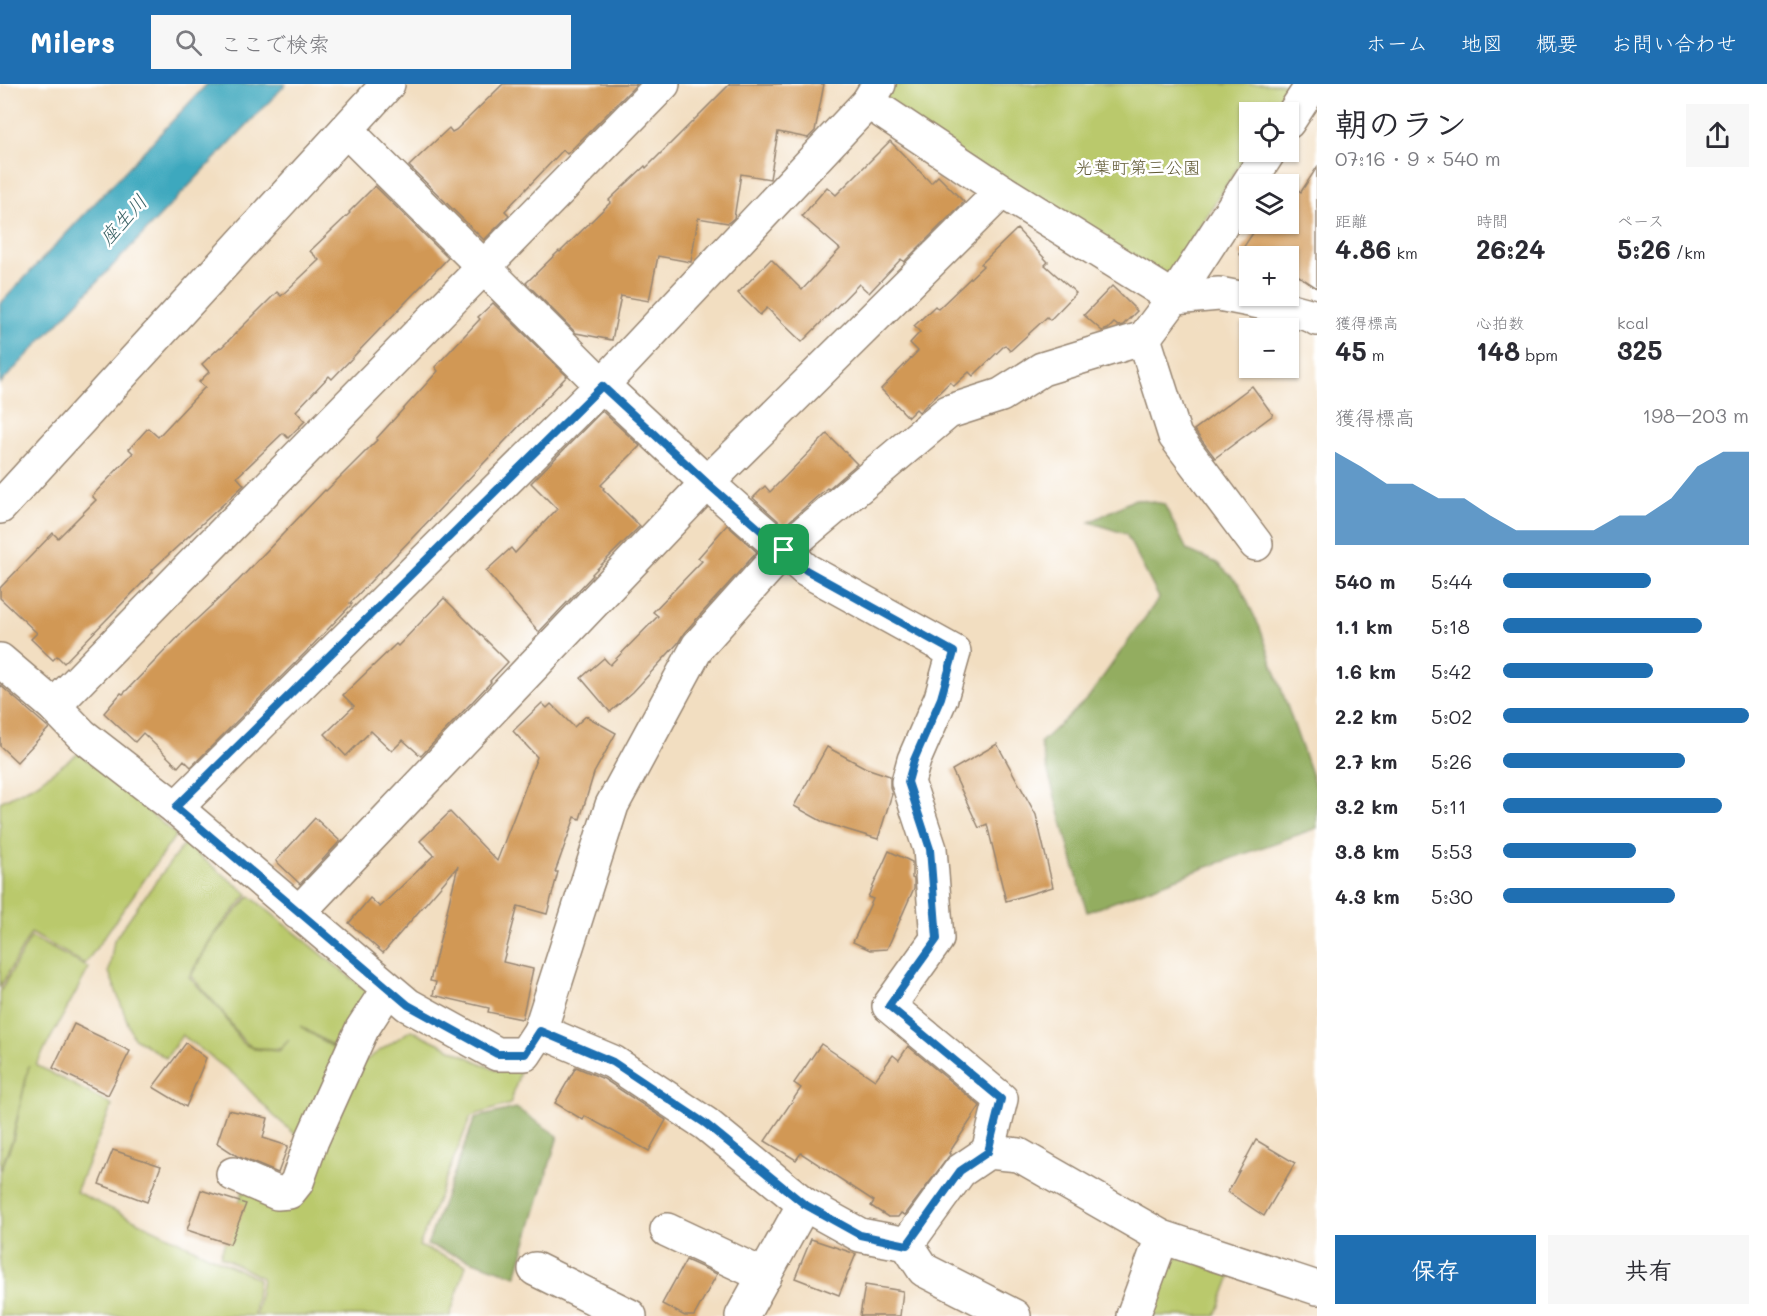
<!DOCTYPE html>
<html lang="ja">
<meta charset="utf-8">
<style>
:root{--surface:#fff;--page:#f7f7f7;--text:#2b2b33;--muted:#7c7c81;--accent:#1f6fb2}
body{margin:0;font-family:Mali,"Klee One",sans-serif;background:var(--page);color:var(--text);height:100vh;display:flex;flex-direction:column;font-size:22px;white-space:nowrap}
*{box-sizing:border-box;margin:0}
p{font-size:20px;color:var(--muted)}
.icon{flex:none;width:33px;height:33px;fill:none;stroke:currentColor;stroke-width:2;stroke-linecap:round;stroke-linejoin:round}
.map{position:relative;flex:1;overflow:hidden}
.details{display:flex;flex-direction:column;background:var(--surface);width:450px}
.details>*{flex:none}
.controls{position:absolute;left:1239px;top:18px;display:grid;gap:12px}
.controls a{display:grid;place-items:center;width:60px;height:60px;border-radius:0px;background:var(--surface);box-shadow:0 2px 4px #0004;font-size:30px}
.pin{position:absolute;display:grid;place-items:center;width:51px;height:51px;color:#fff;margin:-26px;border-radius:12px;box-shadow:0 3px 9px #0006}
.round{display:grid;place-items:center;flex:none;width:63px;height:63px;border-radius:0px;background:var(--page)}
.head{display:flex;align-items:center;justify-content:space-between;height:102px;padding:0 18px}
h1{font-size:33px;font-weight:800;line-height:45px}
.figures{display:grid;grid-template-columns:repeat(3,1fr);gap:9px;height:102px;padding:6px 18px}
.figures div{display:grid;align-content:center}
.figures b{font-size:26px;font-weight:800}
.figures small{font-size:16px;font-weight:400}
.figures p{font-size:16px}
.chart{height:168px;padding:12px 18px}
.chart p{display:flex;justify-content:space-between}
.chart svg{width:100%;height:108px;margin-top:6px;fill:var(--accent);opacity:.7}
.cta{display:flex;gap:12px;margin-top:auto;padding:12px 18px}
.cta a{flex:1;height:69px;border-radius:0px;background:var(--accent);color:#fff;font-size:24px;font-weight:800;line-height:69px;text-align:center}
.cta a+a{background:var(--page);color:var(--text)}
ul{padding:0 18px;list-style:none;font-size:20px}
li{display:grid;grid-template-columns:96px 72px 1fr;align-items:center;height:45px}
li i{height:15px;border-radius:8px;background:var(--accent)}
header{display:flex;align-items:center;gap:36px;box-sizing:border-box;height:84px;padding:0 30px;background:var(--accent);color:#fff}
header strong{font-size:28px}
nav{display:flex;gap:33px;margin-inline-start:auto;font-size:21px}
.search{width:420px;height:54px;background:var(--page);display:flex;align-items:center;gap:15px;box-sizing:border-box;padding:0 21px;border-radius:0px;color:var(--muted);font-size:22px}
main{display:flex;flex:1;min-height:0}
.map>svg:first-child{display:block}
</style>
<header>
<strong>Milers</strong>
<div class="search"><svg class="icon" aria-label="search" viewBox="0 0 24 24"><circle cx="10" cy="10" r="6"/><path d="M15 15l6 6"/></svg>ここで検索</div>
<nav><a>ホーム</a><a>地図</a><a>概要</a><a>お問い合わせ</a></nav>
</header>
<main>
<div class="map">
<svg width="1317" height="1232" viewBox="0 0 1317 1232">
<rect width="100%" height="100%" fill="#fff"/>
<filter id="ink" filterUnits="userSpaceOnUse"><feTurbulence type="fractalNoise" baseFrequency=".0167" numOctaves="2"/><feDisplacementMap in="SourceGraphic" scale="12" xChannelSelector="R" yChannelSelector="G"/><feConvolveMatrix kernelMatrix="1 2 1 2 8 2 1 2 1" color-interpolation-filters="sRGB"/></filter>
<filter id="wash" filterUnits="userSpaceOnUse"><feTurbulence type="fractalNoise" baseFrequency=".008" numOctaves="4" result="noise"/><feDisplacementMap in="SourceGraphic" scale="24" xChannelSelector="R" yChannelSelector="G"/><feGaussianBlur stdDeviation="1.35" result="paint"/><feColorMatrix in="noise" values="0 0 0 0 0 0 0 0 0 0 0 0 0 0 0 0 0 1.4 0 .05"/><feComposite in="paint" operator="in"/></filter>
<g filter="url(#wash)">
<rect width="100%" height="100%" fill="#f2dec1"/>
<g fill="#bac96c" stroke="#7a7a45" stroke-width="1.5">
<polygon points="892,0 1292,0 1273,28 1250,28 1249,66 1164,198 879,19"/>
<polygon points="79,669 176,751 85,880 31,849 0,903 0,718 36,700"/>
<polygon points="184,760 248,810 213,851 189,893 221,927 242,959 254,965 279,967 289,956 280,965 255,964 244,958 221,926 191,892 214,852 250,812 372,911 340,966 300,942 340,968 302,1056 274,1032 237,993 182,951 166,974 133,953 109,888 114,856 140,819"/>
<polygon points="31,853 89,884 36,981 112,1021 76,1108 258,1195 254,1232 0,1232 0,1089 13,1056 29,981 12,1056 0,1086 0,908"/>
<polygon points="411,946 495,986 520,988 510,1020 471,1032 419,1162 466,1181 450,1232 256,1232 262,1194 220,1172 243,1107 275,1122 354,984"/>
<polygon points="1182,1173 1231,1192 1216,1232 1145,1232 1166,1177"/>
</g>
<g fill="#93ad60" stroke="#676c3f" stroke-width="1.5">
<polygon points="1135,415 1164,420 1187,466 1217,479 1239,500 1260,544 1317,707 1317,744 1199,786 1087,828 1040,659 1088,614 1159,514 1126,450 1090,438"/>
<polygon points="516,1024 558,1052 516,1192 427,1161 475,1034"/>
</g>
<polygon fill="#3ea8be" stroke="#3c696e" stroke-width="1.5" points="207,0 286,0 0,300 0,220"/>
<g id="blocks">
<g fill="#d19854">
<polygon points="503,0 637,0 567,70 563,66 505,127 509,131 484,156 409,82 449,44 452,48 456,46"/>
<polygon points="730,0 824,0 815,47 808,54 778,48 770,95 741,90 734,134 728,139 698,134 691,178 658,172 649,217 621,212 612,256 576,249 526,199 559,167 560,168 611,118 609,116 645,82 646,84"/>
<polygon points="890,57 931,99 938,92 964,118 904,178 901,175 869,209 859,200 802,258 767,224 760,231 738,209 771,175 802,206 840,165 802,132 827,103 836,111"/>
<polygon points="1317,83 1317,204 1288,185 1288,172 1250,172 1250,177 1239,170 1259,140 1288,140 1288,100 1285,100 1287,98 1301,108"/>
<polygon points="375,102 448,174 332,295 329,292 296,327 305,337 288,354 283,349 237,393 244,401 152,486 153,488 64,579 57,572 53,576 31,555 37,549 0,514 0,504 53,449 58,454 96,416 92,412 133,369 129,365 148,344 158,353 205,303 199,298 209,288 202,280 220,263 221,264 277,208 281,212 319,176 310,167 350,129 349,128"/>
<polygon points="1017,145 1048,178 1045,181 1076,209 1050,236 1047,233 1010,267 1005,261 973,292 969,288 954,302 950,298 919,328 916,325 908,333 881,305 918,267 910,259 920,248 914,242 935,222 938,225 983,182 981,180"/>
<polygon points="1112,202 1137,227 1123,241 1118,242 1114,239 1108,245 1102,247 1084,231"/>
<polygon points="493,219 567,292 350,519 352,520 307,567 191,683 184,676 178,683 143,649 135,658 104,629 121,609 123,610 183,548 238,497 325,406 326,407 377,356 376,355 438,287 435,283 480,235 478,233"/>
<polygon points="1252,302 1273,331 1215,374 1194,346"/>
<polygon points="602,327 640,362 601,401 604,404 603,405 640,442 592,490 593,491 539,548 486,487 511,464 515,469 557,425 531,399"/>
<polygon points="827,350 857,380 828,405 827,404 784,442 753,414 765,402 770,408"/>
<polygon points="727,441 757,468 684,549 678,559 633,608 610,628 581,594 604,574 610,581 658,532 653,528 702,477 698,474"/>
<polygon points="444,514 508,578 490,597 491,598 421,672 403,656 392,667 371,647 346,672 325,650 354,622 343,611 396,560 398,562"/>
<polygon points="0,601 49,644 17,678 0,662"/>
<polygon points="542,619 547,624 551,620 574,643 586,632 616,649 594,689 580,735 575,733 555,788 558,788 547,830 518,822 503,878 533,885 522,935 488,928 489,924 433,911 436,898 430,897 458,782 383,869 349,839 370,814 380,823 434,771 420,757 450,728 497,777 537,673 513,647"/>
<polygon points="997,660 1036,731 1053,803 1006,817 987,740 979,744 952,686"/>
<polygon points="827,663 866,684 890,692 890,703 892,710 878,755 825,739 794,722"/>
<polygon points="315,734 340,757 300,800 276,777"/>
<polygon points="889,767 912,778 912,794 914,795 914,804 887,865 870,866 853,858 873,815 868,813"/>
<polygon points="74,940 130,967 108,1011 53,984"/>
<polygon points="186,959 206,974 186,1023 153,1003"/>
<polygon points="821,960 875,996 893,971 899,976 908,962 980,1022 949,1069 951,1070 949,1072 905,1131 901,1129 898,1133 888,1133 871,1122 874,1117 801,1069 796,1076 765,1057 801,1004 794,999"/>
<polygon points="576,983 604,995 666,1036 649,1067 585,1032 583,1036 555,1019"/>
<polygon points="228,1026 268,1034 263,1054 288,1062 278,1089 237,1072 217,1059"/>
<polygon points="1256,1056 1295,1079 1264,1132 1228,1108"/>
<polygon points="113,1066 161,1082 147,1118 99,1100"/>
<polygon points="201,1106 246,1120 230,1160 187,1146"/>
<polygon points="811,1155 856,1170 839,1211 795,1194"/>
<polygon points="686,1176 717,1190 694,1232 685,1232 662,1220"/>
<polygon points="865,1201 903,1207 900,1232 860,1232"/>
</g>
</g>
</g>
<g filter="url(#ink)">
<use href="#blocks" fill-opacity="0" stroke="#968470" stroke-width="1.5"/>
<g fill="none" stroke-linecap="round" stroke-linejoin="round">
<defs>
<g id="minor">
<polyline points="868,18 1002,107 1174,214 1219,210 1265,219 1313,232 1317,235"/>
<polyline points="1288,38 1313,0"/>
<polyline points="346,46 602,301 707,399 806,486 954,568 941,614 914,676 908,698 930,765 937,855 889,922 1001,1015 988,1068"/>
<polyline points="1144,254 1175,352 1256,460"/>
<polyline points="0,423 388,0"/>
<polyline points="0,576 54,622 82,651 176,724 408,921 497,970 525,970 540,947 612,721 698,562 784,466 948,328 1001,311 1042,285 1144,254 1174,214 1269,68"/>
<polyline points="54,622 663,0"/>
<polyline points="176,724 602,301 868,18 879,0"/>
<polyline points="298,829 707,399 1002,107"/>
<polyline points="540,947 613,978 706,1040 804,1120 860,1151 907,1160 960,1087 988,1068 1019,1071 1162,1153 1317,1204"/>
<polyline points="233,1090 277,1109 289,1108 297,1098 312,1056 362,945 388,905"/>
<polyline points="667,1146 765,1192"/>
<polyline points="907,1160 924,1186 1014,1232"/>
<polyline points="535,1185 630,1232"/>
<polyline points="742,1232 804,1120"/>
<polyline points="1133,1232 1162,1153"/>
</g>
</defs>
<use href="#minor" stroke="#968470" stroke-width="36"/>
<use href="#minor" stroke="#fff" stroke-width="33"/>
</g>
</g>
<g fill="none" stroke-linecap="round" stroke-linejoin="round" filter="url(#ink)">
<defs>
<polygon id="route" points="602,302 707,399 806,486 954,568 941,614 914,676 908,698 930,765 937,855 889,922 1001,1015 988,1068 960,1087 907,1161 860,1151 804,1120 706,1040 613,978 540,947 525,970 497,970 408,921 176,723"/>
</defs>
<use href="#route" stroke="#fff" stroke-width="12"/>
<use href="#route" stroke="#1f6fb2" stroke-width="8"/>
</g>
<g text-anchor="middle" stroke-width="5" stroke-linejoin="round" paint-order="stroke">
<g font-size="18" fill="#615a35" stroke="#fff">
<text x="1138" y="90">光葉町第三公園</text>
</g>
<g font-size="20" font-style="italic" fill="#3c6366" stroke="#fff">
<text transform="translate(123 136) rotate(-48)" y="7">座生川</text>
</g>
</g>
</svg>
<div class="controls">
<a><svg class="icon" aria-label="locate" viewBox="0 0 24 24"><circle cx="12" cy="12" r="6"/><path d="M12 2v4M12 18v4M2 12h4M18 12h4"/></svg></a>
<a><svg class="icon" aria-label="layers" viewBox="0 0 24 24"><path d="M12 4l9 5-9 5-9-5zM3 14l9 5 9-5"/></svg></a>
<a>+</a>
<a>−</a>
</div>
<div class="pin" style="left:784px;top:466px;background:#1e9e55"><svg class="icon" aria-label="arrive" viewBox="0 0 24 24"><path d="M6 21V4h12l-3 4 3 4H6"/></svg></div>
</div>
<section class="details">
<div class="head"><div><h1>朝のラン</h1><p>07:16 · 9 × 540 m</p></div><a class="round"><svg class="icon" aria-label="share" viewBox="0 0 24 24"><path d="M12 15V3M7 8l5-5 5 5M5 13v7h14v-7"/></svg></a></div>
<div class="figures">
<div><p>距離</p><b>4.86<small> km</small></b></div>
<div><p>時間</p><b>26:24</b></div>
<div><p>ペース</p><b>5:26<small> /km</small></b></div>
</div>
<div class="figures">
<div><p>獲得標高</p><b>45<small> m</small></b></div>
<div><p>心拍数</p><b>148<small> bpm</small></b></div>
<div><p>kcal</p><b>325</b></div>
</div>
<div class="chart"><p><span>獲得標高</span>198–203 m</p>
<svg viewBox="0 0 160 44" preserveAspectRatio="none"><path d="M0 44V6L10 12L20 19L30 19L40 25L50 25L60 32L70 38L80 38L90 38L100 38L110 32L120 32L130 25L140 12L150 6L160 6V44z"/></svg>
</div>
<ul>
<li><b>540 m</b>5:44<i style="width:60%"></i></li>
<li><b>1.1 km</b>5:18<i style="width:81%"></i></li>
<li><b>1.6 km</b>5:42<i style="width:61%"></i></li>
<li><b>2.2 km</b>5:02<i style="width:100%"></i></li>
<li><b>2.7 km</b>5:26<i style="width:74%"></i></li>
<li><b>3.2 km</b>5:11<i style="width:89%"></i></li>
<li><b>3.8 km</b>5:53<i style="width:54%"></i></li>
<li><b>4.3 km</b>5:30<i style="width:70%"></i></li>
</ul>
<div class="cta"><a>保存</a><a>共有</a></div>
</section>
</main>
